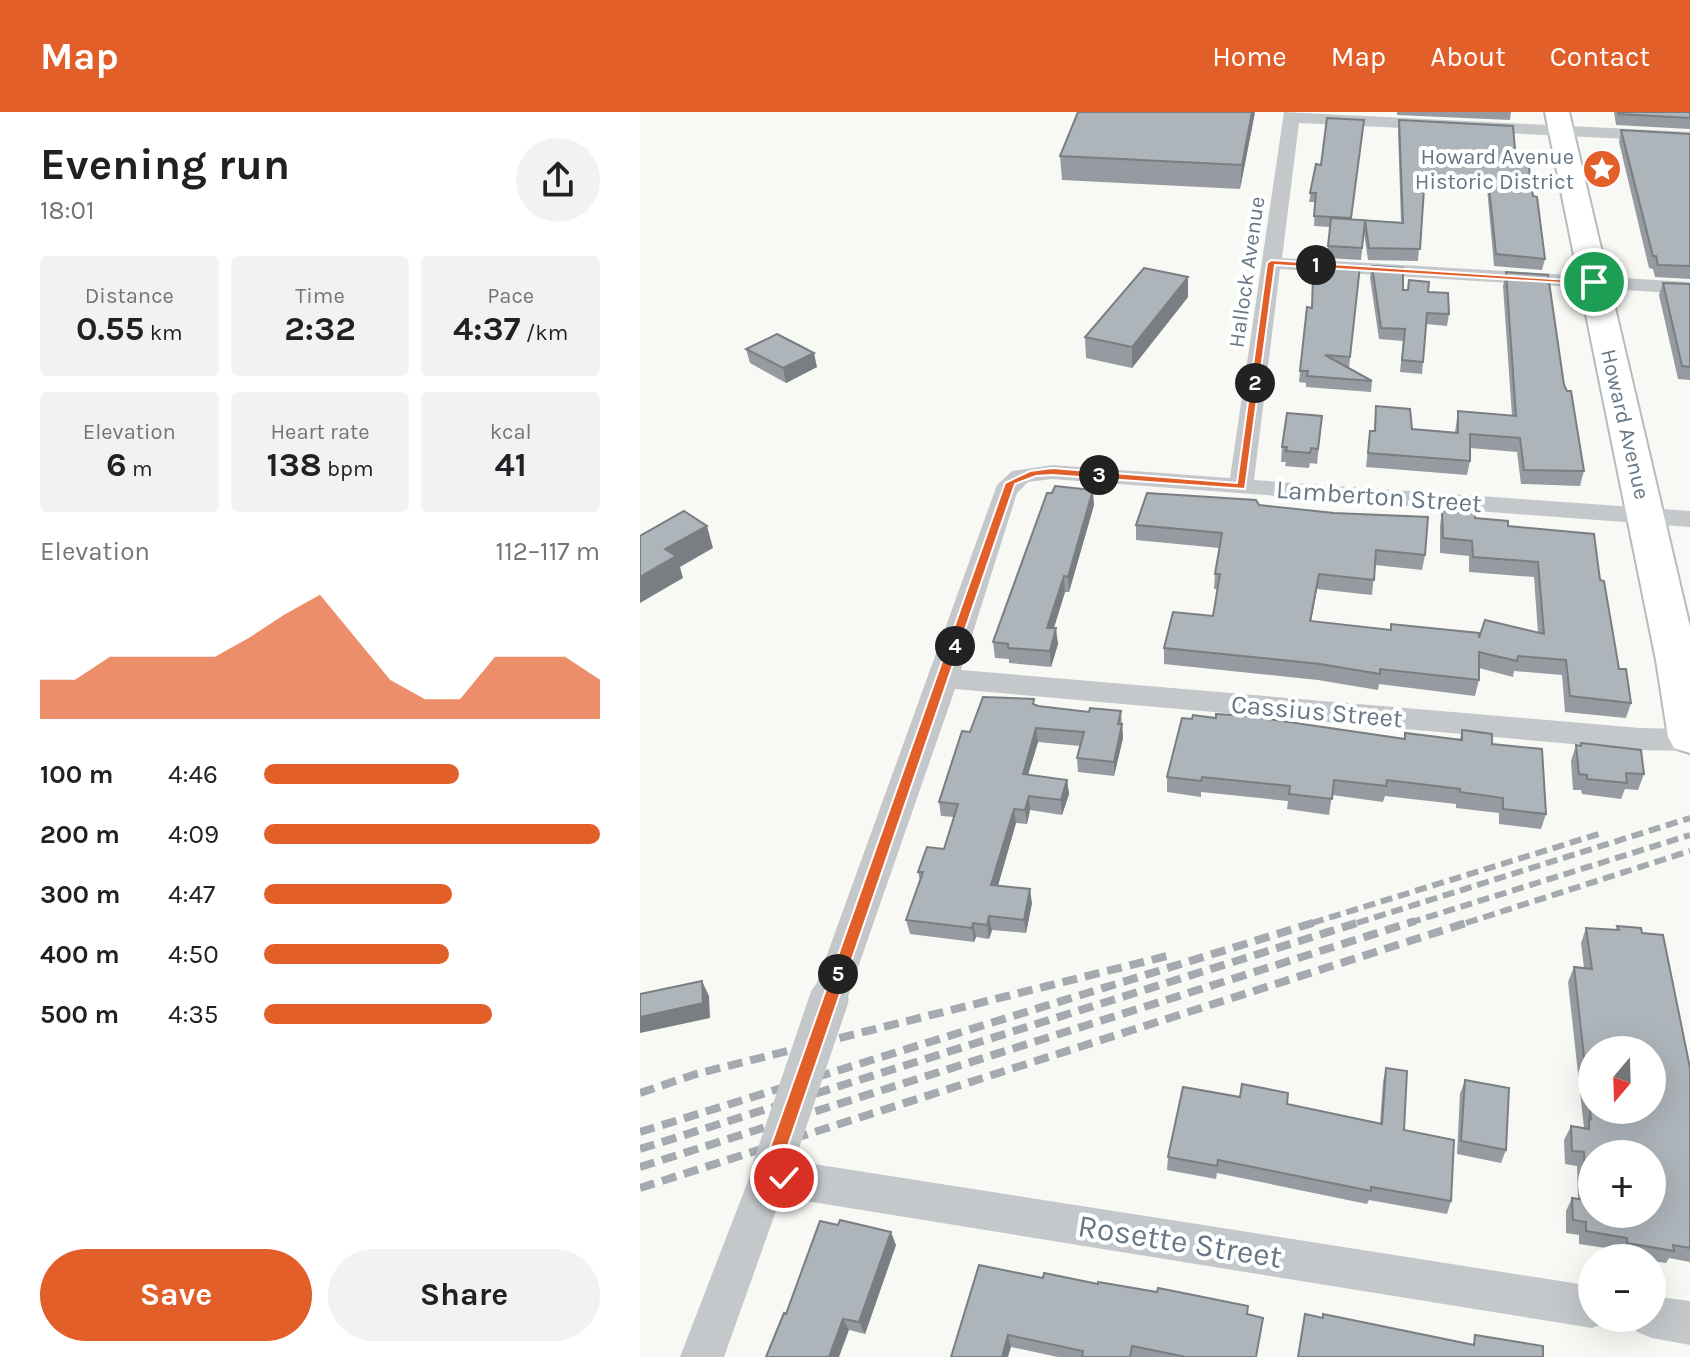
<!DOCTYPE html>
<meta charset="utf-8">
<style>
:root{--surface:#fff;--page:#f2f2f2;--text:#202124;--muted:#757577;--accent:#e35f2a}
body{margin:0;font-family:Karla,sans-serif;background:var(--page);color:var(--text);height:100vh;display:flex;flex-direction:column;font-size:30px;white-space:nowrap}
*{box-sizing:border-box;margin:0}
p{font-size:26px;color:var(--muted)}
.icon{flex:none;width:44px;height:44px;fill:none;stroke:currentColor;stroke-width:2;stroke-linecap:round;stroke-linejoin:round}
.map{position:relative;flex:1;overflow:hidden}
.side{display:flex;flex-direction:column;background:var(--surface);width:640px}
.side>*{flex:none}
.needle{width:52px;rotate:199deg}
.tools{position:absolute;left:938px;top:924px;display:grid;gap:16px}
.tools a{display:grid;place-items:center;width:88px;height:88px;border-radius:50%;background:var(--surface);box-shadow:0 8px 32px #0002;font-size:40px}
.pin{position:absolute;display:grid;place-items:center;width:68px;height:68px;color:#fff;margin:-34px;border:4px solid #fff;border-radius:50%;box-shadow:0 2px 8px #0007}
.km{position:absolute;width:40px;height:40px;margin:-20px;border-radius:50%;background:#222;color:#fff;font-size:22px;line-height:40px;text-align:center}
.round{display:grid;place-items:center;flex:none;width:84px;height:84px;border-radius:42px;background:var(--page)}
.headline{display:flex;align-items:center;justify-content:space-between;height:136px;padding:0 40px}
h1{font-size:44px;font-weight:700;line-height:60px}
.stats{display:grid;grid-template-columns:repeat(3,1fr);gap:12px;height:136px;padding:8px 40px}
.stats div{display:grid;align-content:center;border-radius:8px;background:var(--page);text-align:center}
.stats b{font-size:34px;font-weight:700}
.stats small{font-size:22px;font-weight:400}
.stats p{font-size:22px}
.chart{height:224px;padding:16px 40px}
.chart p{display:flex;justify-content:space-between}
.chart svg{width:100%;height:144px;margin-top:8px;fill:var(--accent);opacity:.7}
.primary-button{display:flex;gap:16px;margin-top:auto;padding:16px 40px}
.primary-button a{flex:1;height:92px;border-radius:48px;background:var(--accent);color:#fff;font-size:32px;font-weight:700;line-height:92px;text-align:center}
.primary-button a+a{background:var(--page);color:var(--text)}
ul{padding:0 40px;list-style:none;font-size:26px}
li{display:grid;grid-template-columns:128px 96px 1fr;align-items:center;height:60px}
li i{height:20px;border-radius:10px;background:var(--accent)}
header{display:flex;align-items:center;gap:48px;box-sizing:border-box;height:112px;padding:0 40px;background:var(--accent);color:#fff}
header strong{font-size:38px}
nav{display:flex;gap:44px;margin-inline-start:auto;font-size:28px}
main{display:flex;flex:1;min-height:0}
.map>svg:first-child{display:block}
</style>
<header>
<strong>Map</strong>
<nav><a>Home</a><a>Map</a><a>About</a><a>Contact</a></nav>
</header>
<main>
<section class="side">
<div class="headline"><div><h1>Evening run</h1><p>18:01</p></div><a class="round"><svg class="icon" aria-label="share" viewBox="0 0 24 24"><path d="M12 15V3M7 8l5-5 5 5M5 13v7h14v-7"/></svg></a></div>
<div class="stats">
<div><p>Distance</p><b>0.55<small> km</small></b></div>
<div><p>Time</p><b>2:32</b></div>
<div><p>Pace</p><b>4:37<small> /km</small></b></div>
</div>
<div class="stats">
<div><p>Elevation</p><b>6<small> m</small></b></div>
<div><p>Heart rate</p><b>138<small> bpm</small></b></div>
<div><p>kcal</p><b>41</b></div>
</div>
<div class="chart"><p><span>Elevation</span>112–117 m</p>
<svg viewBox="0 0 160 44" preserveAspectRatio="none"><path d="M0 44V32L10 32L20 25L30 25L40 25L50 25L60 19L70 12L80 6L90 19L100 32L110 38L120 38L130 25L140 25L150 25L160 32V44z"/></svg>
</div>
<ul>
<li><b>100 m</b>4:46<i style="width:58%"></i></li>
<li><b>200 m</b>4:09<i style="width:100%"></i></li>
<li><b>300 m</b>4:47<i style="width:56%"></i></li>
<li><b>400 m</b>4:50<i style="width:55%"></i></li>
<li><b>500 m</b>4:35<i style="width:68%"></i></li>
</ul>
<div class="primary-button"><a>Save</a><a>Share</a></div>
</section>
<div class="map">
<svg width="1050" height="1245" viewBox="0 0 1050 1245">
<rect width="100%" height="100%" fill="#f8f8f5"/>
<g fill="none" stroke-linecap="round" stroke-linejoin="round">
<defs>
<polygon id="secondary" points="905,0 929,0 1050,515 1050,641 1034,636 1028,625 1016,548"/>
</defs>
<use href="#secondary" stroke="#b6bbc0" stroke-width="4"/>
<g fill="#c4c8cb" fill-rule="evenodd">
<polygon points="644,0 1050,20 1050,30 659,11 642,146 1050,170 1050,182 640,157 614,368 1050,399 1050,415 412,367 388,370 377,381 321,558 1000,616 1050,617 1050,639 1000,638 315,577 207,887 202,898 189,902 176,898 171,887 357,373 372,359 412,353 590,366"/>
<polygon points="129,1045 952,1174 952,1206 969,1206 967,1210 952,1216 141,1085 84,1245 40,1245 115,1051"/>
<polygon points="1012,1184 1050,1189 1050,1233 1012,1226 997,1220 991,1206 1012,1206"/>
</g>
<use href="#secondary" fill="#fff" fill-rule="evenodd"/>
<g stroke="#a4aab0" stroke-width="6" stroke-dasharray="12 6" stroke-linecap="butt">
<polyline points="672,811 962,721"/>
<polyline points="717,811 1050,706"/>
<polyline points="769,811 1050,723"/>
<polyline points="826,811 1050,739"/>
</g>
<g stroke="#a4aab0" stroke-width="8" stroke-dasharray="15 8" stroke-linecap="butt">
<polyline points="0,981 56,962 531,843"/>
<polyline points="0,1020 679,809"/>
<polyline points="0,1037 723,809"/>
<polyline points="0,1055 775,809"/>
<polyline points="0,1076 832,809"/>
</g>
<polyline stroke="#c4c8cb" stroke-width="39" points="129,1064 189,887"/>
</g>
<g fill="#959ba0">
<polygon points="438,0 615,0 600,77 422,68 420,44"/>
<polygon points="757,0 871,0 870,8 757,3"/>
<polygon points="974,0 1050,0 1050,17 976,13"/>
<polygon points="759,8 876,48 893,84 905,147 902,158 854,154 847,76 784,73 778,149 728,148 724,121 721,148 687,146 690,115 674,114 675,90 669,90 676,52 712,107 761,110 758,19"/>
<polygon points="981,18 1050,22 1050,167 1015,165 1013,157 1009,156 979,30"/>
<polygon points="720,154 709,256 732,269 731,280 666,275 666,271 659,270 667,195 671,196 685,164"/>
<polygon points="732,154 763,178 788,180 809,202 807,214 786,212 782,262 760,260 763,229 739,227 730,166"/>
<polygon points="866,160 924,273 944,359 940,374 881,372 877,340 830,336 830,349 827,363 726,355 730,319 734,319 736,294 772,317 815,320 818,299 872,304 863,174"/>
<polygon points="1023,171 1050,172 1050,268 1038,267 1019,183"/>
<polygon points="548,185 492,256 446,246 445,225"/>
<polygon points="106,237 177,255 146,271 110,251"/>
<polygon points="682,304 677,352 670,351 669,356 645,354 646,350 641,350 642,335"/>
<polygon points="454,393 429,480 425,480 414,516 418,532 411,555 369,551 369,547 355,546 353,530"/>
<polygon points="619,393 785,443 782,458 735,453 732,483 677,477 671,509 750,518 751,512 839,526 898,521 894,465 829,460 829,444 800,441 800,414 802,399 868,414 960,468 979,557 991,591 986,606 925,600 922,563 874,559 873,565 839,556 839,568 835,584 739,572 738,578 678,568 524,552 524,536 573,504 577,477 574,477 575,462 579,436 496,428 496,413"/>
<polygon points="395,593 398,594 449,600 481,599 483,626 474,664 438,660 437,646 440,634 398,630 388,663 427,668 429,682 422,703 390,698 387,712 376,711 358,774 392,791 386,821 352,818 349,827 336,825 334,830 270,822 266,808 280,769 278,760 304,737 314,705 301,704 299,690 330,620"/>
<polygon points="822,618 852,632 906,702 901,717 859,712 859,701 816,696 816,692 745,684 743,690 692,683 689,703 647,697 648,689 561,680 561,685 527,680 527,665 764,627 765,621 820,627"/>
<polygon points="941,631 1004,662 998,678 985,677 981,687 942,682 941,678 933,678 931,649 936,633 940,634"/>
<polygon points="977,814 1002,821 1050,956 1050,1150 1029,1146 1026,1151 1012,1149 1012,1146 995,1146 979,1143 979,1138 939,1132 939,1123 926,1121 926,1099 932,1086 938,1087 937,1054 925,1052 924,1028 931,1014 944,1016 928,870 934,855 944,856 941,831 946,816 976,818"/>
<polygon points="746,956 764,1018 811,1089 807,1102 729,1088 727,1092 577,1061 576,1067 527,1058 528,1045 600,985 647,992 740,1011 743,970"/>
<polygon points="825,968 866,1038 861,1051 817,1042 820,982"/>
<polygon points="256,1133 225,1222 146,1202"/>
<polygon points="403,1166 458,1172 607,1202 617,1245 418,1245 371,1235 311,1245"/>
</g>
<g fill="#797e82">
<polygon points="612,0 615,0 600,77 602,53"/>
<polygon points="548,165 548,185 492,256 492,235"/>
<polygon points="174,241 177,255 146,271 143,256"/>
<polygon points="453,378 454,393 429,480 428,465"/>
<polygon points="67,414 73,436 40,455 43,466 0,491 0,465 25,437"/>
<polygon points="679,462 677,477 668,525 670,509"/>
<polygon points="424,464 425,480 409,531 407,516"/>
<polygon points="416,516 418,532 411,555 410,539"/>
<polygon points="482,612 483,626 474,664 474,650"/>
<polygon points="396,616 398,630 384,676 383,662"/>
<polygon points="427,668 429,682 422,703 421,688"/>
<polygon points="389,684 390,698 387,712 385,698"/>
<polygon points="374,697 376,711 354,787 351,773"/>
<polygon points="390,777 392,791 386,821 384,808"/>
<polygon points="349,804 352,818 349,827 347,813"/>
<polygon points="333,811 336,825 334,830 332,816"/>
<polygon points="62,869 69,884 70,906 0,921 0,905"/>
<polygon points="251,1120 256,1133 225,1222 219,1210"/>
<polygon points="203,1207 209,1218 199,1245 189,1245"/>
<polygon points="368,1223 371,1235 368,1245 362,1245"/>
</g>
<g fill="#adb4ba" stroke="#797e82" stroke-width="2" fill-rule="evenodd">
<polygon points="438,0 612,0 602,53 420,44"/>
<polygon points="978,0 1050,0 1050,6 979,2"/>
<polygon points="687,6 724,8 711,106 674,104 676,81 670,81 676,52 681,53"/>
<polygon points="759,8 873,14 876,48 888,49 893,84 897,85 905,147 856,142 848,65 785,62 780,137 729,136 725,109 722,136 688,134 691,106 763,111"/>
<polygon points="981,18 1050,22 1050,154 1018,153 1016,144 1013,144"/>
<polygon points="686,152 720,154 710,245 685,243 732,269 667,264 668,259 660,259 667,195 672,196 673,163 685,164"/>
<polygon points="732,154 763,156 763,178 768,178 769,168 789,170 788,180 808,181 809,202 787,201 783,250 762,248 765,217 741,216"/>
<polygon points="504,156 548,165 492,235 445,225"/>
<polygon points="866,160 908,163 924,273 927,279 931,279 944,359 884,358 880,326 830,322 830,349 728,341 730,319 735,319 736,294 770,297 772,317 818,321 818,299 876,304"/>
<polygon points="1023,171 1050,172 1050,255 1042,254"/>
<polygon points="137,222 174,241 143,256 106,237"/>
<polygon points="647,301 682,304 678,337 671,336 670,341 646,339 647,335 642,335"/>
<polygon points="415,374 453,378 428,465 424,464 407,516 416,516 410,539 368,536 368,532 353,530 407,381 412,381"/>
<polygon points="507,381 616,388 619,393 694,401 788,405 785,443 736,438 734,468 679,462 670,509 751,518 751,512 839,521 839,526 845,508 904,522 898,450 833,445 832,429 803,426 802,399 835,401 835,406 868,409 868,414 954,422 960,468 964,469 979,557 986,557 991,591 930,584 926,548 878,544 877,549 839,540 839,568 740,557 740,562 680,552 524,536 533,500 573,504 580,462 575,462 582,421 496,413"/>
<polygon points="44,399 67,414 25,437 36,444 0,465 0,424"/>
<polygon points="343,585 394,587 393,592 398,594 449,600 450,596 481,599 478,612 482,612 474,650 437,646 444,620 396,616 383,662 427,668 421,688 389,684 385,698 374,697 351,773 390,777 384,808 349,804 347,813 333,811 332,816 266,808 283,760 278,760 287,735 304,737 318,692 299,690 322,619 330,620"/>
<polygon points="576,602 608,604 765,627 765,621 822,628 822,618 852,622 852,632 902,637 906,702 863,697 863,686 820,680 820,677 747,668 746,674 694,668 692,687 649,682 650,674 562,665 561,669 527,665 542,606 552,607 553,603 576,606"/>
<polygon points="941,631 1001,638 1004,662 986,661 987,671 947,667 947,663 939,662 936,633 941,634"/>
<path d="M977,814L1001,816L1002,821L1023,823L1050,956V1136L1033,1133L1034,1139L987,1131V1126L946,1119V1110L933,1108L932,1086L945,1088L944,1040L932,1039L931,1014L949,1017V1006L951,1007L934,855L952,857L946,816L979,818ZM952,938H1012V998H952ZM952,1042H1012V1102H952Z"/>
<polygon points="62,869 63,891 0,905 0,882"/>
<polygon points="746,956 767,959 764,1018 814,1028 811,1089 731,1075 731,1079 578,1048 577,1054 528,1045 543,975 600,985 602,972 648,981 647,992 742,1012"/>
<polygon points="825,968 869,976 866,1038 821,1029"/>
<polygon points="200,1108 251,1120 219,1210 203,1207 189,1245 126,1245 144,1201 146,1202 180,1109 198,1113"/>
<polygon points="339,1153 403,1166 404,1161 458,1172 458,1170 517,1180 518,1176 608,1194 607,1202 623,1206 616,1245 546,1245 492,1234 490,1245 442,1245 443,1239 368,1223 362,1245 311,1245"/>
<polygon points="665,1202 683,1206 683,1202 834,1233 835,1223 903,1234 903,1245 658,1245"/>
</g>
<polygon fill="#e35f2a" stroke="#fff" stroke-width="2" points="631,148 959,170 954,173 635,153 605,377 412,363 396,364 375,372 140,1057 151,1061 153,1066 151,1072 144,1075 123,1069 120,1064 365,371 390,359 412,356 597,371 627,151"/>
<defs>
<symbol id="sight-disc" viewBox="-11 -11 22 22"><circle r="9.5" fill="#e35f2a" stroke="#fff"/><path d="M0-6L1.8-2.2L6-1.7L2.9 1.2L3.7 5.4L0 3.3L-3.7 5.4L-2.9 1.2L-6-1.7L-1.8-2.2Z" fill="#fff"/></symbol>
</defs>
<g fill-rule="evenodd">
<use href="#sight-disc" x="940" y="35" width="44" height="44"/>
</g>
<g text-anchor="middle" stroke-width="8" stroke-linejoin="round" paint-order="stroke">
<g font-size="22" fill="#677786" stroke="#fff" text-anchor="end">
<text x="934" y="52">Howard Avenue<tspan x="934" dy="25">Historic District</tspan></text>
</g>
<g font-size="22" fill="#677786" stroke="#fff">
<text transform="translate(606 160) rotate(-82)" y="8">Hallock Avenue</text>
<text transform="translate(986 312) rotate(77)" y="8">Howard Avenue</text>
</g>
<g font-size="26" fill="#677786" stroke="#fff">
<text transform="translate(739 384) rotate(4)" y="9">Lamberton Street</text>
<text transform="translate(677 599) rotate(5)" y="9">Cassius Street</text>
</g>
<g font-size="32" fill="#677786" stroke="#fff">
<text transform="translate(540 1129) rotate(9)" y="11">Rosette Street</text>
</g>
</g>
</svg>
<div class="tools">
<a><svg class="needle" viewBox="-14 -14 28 28"><path d="M0-13l5 13h-10z" fill="#e53935"/><path d="M0 13l5-13h-10z" fill="#757577"/></svg></a>
<a>+</a>
<a>−</a>
</div>
<div class="pin" style="left:954px;top:170px;background:#1e9e55"><svg class="icon" aria-label="arrive" viewBox="0 0 24 24"><path d="M6 21V4h12l-3 4 3 4H6"/></svg></div>
<div class="pin" style="left:144px;top:1066px;background:#d93025"><svg class="icon" aria-label="check" viewBox="0 0 24 24"><path d="M5 12l5 5 9-10"/></svg></div>
<b class="km" style="left:676px;top:153px">1</b>
<b class="km" style="left:615px;top:271px">2</b>
<b class="km" style="left:459px;top:363px">3</b>
<b class="km" style="left:315px;top:534px">4</b>
<b class="km" style="left:198px;top:862px">5</b>
</div>
</main>
